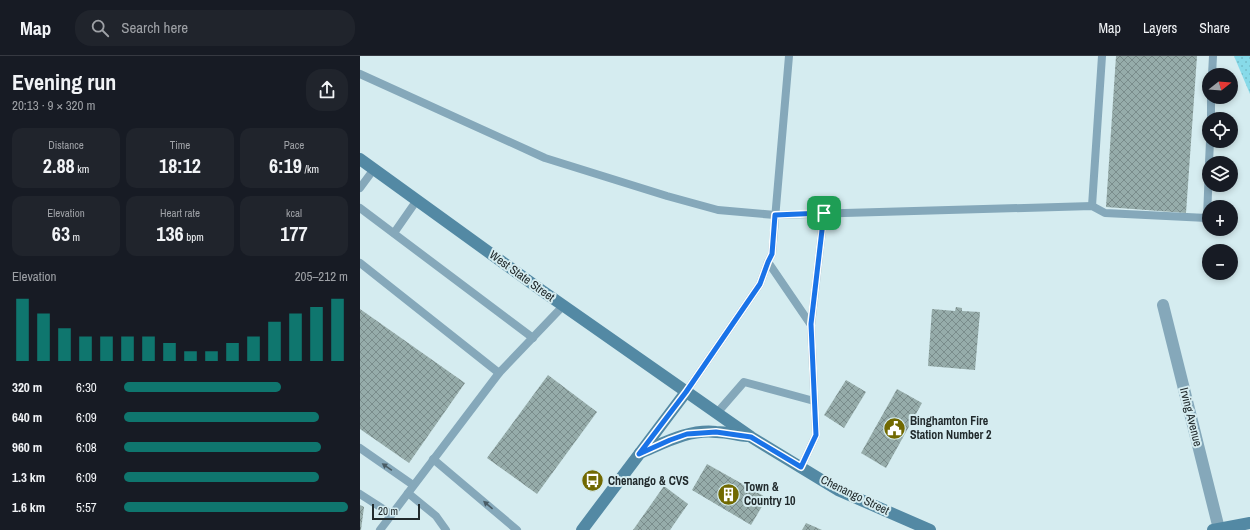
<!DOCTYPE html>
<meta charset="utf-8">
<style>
:root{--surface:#171b24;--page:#20242c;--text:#f1f3f6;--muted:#9ea1a6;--line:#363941;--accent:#0f766e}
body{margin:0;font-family:"Archivo Narrow",sans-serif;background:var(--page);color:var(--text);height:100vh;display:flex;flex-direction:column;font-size:15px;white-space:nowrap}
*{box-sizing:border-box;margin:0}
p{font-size:13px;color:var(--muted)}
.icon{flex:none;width:22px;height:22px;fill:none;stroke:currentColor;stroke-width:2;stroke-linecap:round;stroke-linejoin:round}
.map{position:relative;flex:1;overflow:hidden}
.drawer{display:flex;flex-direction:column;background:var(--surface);width:360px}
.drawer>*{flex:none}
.needle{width:26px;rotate:73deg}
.fabs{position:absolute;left:842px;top:12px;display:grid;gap:8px}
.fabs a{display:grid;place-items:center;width:36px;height:36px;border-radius:50%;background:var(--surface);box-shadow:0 2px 6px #0003;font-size:20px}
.scale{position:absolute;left:12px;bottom:10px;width:48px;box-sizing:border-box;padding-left:4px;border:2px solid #212a2c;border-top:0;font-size:11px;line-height:14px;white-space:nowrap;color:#212a2c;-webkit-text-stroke:3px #d5ecf0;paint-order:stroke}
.pin{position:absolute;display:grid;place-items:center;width:34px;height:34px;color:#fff;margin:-17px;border-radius:8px;box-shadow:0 2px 6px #0006}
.round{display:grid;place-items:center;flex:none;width:42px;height:42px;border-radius:16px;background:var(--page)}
.summary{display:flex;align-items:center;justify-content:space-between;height:68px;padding:0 12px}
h1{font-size:22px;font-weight:700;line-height:30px}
.metrics{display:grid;grid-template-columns:repeat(3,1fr);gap:6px;height:68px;padding:4px 12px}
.metrics div{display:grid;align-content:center;border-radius:10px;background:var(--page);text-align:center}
.metrics b{font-size:20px;font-weight:700}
.metrics small{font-size:11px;font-weight:400}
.metrics p{font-size:11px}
.chart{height:112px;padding:8px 12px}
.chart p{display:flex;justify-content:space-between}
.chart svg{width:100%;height:72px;margin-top:4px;stroke:var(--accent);stroke-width:6}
ul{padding:0 12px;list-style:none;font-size:13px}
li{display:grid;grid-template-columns:64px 48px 1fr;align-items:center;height:30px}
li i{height:10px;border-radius:5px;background:var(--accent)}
header{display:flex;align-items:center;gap:24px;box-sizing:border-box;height:56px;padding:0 20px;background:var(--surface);border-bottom:1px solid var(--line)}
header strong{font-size:19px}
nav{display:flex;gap:22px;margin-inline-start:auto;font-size:14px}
.search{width:280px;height:36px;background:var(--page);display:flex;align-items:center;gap:10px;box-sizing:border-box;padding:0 14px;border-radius:16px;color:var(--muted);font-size:15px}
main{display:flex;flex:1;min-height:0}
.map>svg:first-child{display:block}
</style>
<header>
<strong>Map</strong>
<div class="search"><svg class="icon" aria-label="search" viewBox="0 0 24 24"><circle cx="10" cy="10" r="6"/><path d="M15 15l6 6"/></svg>Search here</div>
<nav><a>Map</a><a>Layers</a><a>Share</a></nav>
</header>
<main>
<section class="drawer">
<div class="summary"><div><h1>Evening run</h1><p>20:13 · 9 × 320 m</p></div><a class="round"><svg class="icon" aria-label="share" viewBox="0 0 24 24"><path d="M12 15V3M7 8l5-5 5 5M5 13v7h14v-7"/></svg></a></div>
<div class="metrics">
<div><p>Distance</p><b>2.88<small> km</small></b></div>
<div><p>Time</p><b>18:12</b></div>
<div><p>Pace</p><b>6:19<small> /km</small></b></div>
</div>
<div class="metrics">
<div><p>Elevation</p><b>63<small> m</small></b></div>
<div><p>Heart rate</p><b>136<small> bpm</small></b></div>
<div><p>kcal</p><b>177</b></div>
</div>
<div class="chart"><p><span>Elevation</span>205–212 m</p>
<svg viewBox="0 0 160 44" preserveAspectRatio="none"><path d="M5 44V6M15 44V15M25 44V24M35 44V29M45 44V29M55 44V29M65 44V29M75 44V33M85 44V38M95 44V38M105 44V33M115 44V29M125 44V20M135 44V15M145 44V11M155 44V6"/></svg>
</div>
<ul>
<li><b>320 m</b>6:30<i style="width:70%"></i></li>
<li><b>640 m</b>6:09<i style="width:87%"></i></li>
<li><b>960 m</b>6:08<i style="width:88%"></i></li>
<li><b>1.3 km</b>6:09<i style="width:87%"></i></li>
<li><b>1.6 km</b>5:57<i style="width:100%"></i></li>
</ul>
</section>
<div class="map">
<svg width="890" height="474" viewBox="0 0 890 474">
<defs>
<pattern id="park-dots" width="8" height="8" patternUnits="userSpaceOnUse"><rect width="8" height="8" fill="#87dae9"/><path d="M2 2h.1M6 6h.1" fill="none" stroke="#74bbc8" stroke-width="1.8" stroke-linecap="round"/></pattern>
<pattern id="building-cross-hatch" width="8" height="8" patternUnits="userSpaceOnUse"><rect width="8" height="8" fill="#96acaa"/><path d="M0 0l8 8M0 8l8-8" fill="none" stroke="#7a8c8b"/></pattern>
</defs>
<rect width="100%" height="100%" fill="#d5ecf0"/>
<polygon fill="url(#park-dots)" points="874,0 890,0 890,38"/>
<g fill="url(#building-cross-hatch)">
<polygon points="756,0 837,0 826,157 746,151"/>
<polygon points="596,251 602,252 602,255 620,256 615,314 568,310 572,253 595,255"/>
<polygon points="0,253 105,327 49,407 0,373"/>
<polygon points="188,319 237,356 177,438 127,402"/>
<polygon points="486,324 506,336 484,372 464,359"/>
<polygon points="537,333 562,347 526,412 501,397"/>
<polygon points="347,408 407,442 391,469 332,434"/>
<polygon points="304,430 328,448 310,474 273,474"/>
<polygon points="0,449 4,451 1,474 0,474"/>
<polygon points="446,467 462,474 442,474"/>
</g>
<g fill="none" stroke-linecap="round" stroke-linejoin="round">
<g stroke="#85a8ba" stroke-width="8">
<polyline points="0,18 185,102 307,140 358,154 415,159 732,150 745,157 847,162 849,111"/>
<polyline points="852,19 853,0"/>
<polyline points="851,63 851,41"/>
<polyline points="849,107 850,85"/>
<polyline points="0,132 14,113"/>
<polyline points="732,150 742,0"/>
<polyline points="0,152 173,282"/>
<polyline points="34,177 57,144"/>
<polyline points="408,206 451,269 456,379 441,411"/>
<polyline points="0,207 139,317"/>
<polyline points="451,269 464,157"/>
<polyline points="326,336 400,228 408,206 412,198 429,0"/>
<polyline points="357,357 384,326 454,345"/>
<polyline points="0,392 53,429"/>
<polyline points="73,403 157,474"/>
<polyline points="48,437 76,460 86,474"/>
<polyline points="0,438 31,458"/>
<polyline points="20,474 139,317 203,250"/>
</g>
<polyline stroke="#85a8ba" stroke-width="12" points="803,249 859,473"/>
<g stroke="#5389a4" stroke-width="12">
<polyline points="0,103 181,234 391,381 478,434 570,474"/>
<path d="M280,397C304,387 329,373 356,376C367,376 377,379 387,380"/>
<polyline points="222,474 326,336"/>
<polyline points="853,474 890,467"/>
</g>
</g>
<defs><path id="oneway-solid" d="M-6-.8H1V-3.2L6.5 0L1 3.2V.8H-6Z"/></defs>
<g fill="#495c65">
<use href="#oneway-solid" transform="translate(27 411) rotate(-145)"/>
<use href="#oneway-solid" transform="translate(128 449) rotate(-140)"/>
</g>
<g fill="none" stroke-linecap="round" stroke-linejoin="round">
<defs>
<polygon id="route" points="464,157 451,268 456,379 441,411 391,381 356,376 327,378 310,384 279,398 326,336 400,228 408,206 412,198 415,159"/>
</defs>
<use href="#route" stroke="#fff" stroke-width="8"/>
<use href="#route" stroke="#1a73e8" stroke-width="5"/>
</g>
<defs>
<symbol id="civic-disc" viewBox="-11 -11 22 22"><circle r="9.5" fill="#716901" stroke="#d5ecf0"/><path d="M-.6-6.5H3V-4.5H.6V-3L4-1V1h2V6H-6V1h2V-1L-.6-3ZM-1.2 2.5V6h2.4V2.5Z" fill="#fff"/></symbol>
<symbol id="bus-disc" viewBox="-11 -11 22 22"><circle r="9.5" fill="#716901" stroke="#d5ecf0"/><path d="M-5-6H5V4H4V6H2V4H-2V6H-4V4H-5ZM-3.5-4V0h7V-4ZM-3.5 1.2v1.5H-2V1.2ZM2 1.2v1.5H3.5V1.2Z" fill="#fff"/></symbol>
<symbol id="building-disc" viewBox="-11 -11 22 22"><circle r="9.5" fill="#716901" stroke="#d5ecf0"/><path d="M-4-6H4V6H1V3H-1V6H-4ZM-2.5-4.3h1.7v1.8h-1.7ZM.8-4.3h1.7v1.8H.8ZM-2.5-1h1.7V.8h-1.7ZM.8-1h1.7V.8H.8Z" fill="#fff"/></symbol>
</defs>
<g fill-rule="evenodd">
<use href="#civic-disc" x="522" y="360" width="25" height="25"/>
<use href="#bus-disc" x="220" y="412" width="25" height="25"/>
<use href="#building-disc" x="356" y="426" width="25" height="25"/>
</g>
<g text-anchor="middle" stroke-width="4" stroke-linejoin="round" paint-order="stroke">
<g font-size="12" fill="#212a2c" stroke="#d5ecf0">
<text transform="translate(162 220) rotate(36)" y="4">West State Street</text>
<text transform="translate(831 361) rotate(76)" y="4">Irving Avenue</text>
<text transform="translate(495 439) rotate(26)" y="4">Chenango Street</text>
</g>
<g font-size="12" font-weight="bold" fill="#212a2c" stroke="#d5ecf0" text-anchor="start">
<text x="550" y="369">Binghamton Fire<tspan x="550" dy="14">Station Number 2</tspan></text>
<text x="248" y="429">Chenango &amp; CVS</text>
<text x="384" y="435">Town &amp;<tspan x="384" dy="14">Country 10</tspan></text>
</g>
</g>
</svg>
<div class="fabs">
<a><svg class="needle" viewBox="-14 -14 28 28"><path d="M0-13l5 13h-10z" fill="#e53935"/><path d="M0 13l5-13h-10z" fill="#9ea1a6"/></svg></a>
<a><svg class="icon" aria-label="locate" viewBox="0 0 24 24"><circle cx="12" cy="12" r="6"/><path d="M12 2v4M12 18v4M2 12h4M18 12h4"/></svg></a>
<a><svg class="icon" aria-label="layers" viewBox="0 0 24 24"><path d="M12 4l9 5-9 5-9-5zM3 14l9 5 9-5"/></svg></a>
<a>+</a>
<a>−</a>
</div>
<div class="scale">20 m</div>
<div class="pin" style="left:464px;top:157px;background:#1e9e55"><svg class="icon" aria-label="arrive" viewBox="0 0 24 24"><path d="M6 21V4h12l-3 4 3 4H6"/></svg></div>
</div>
</main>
